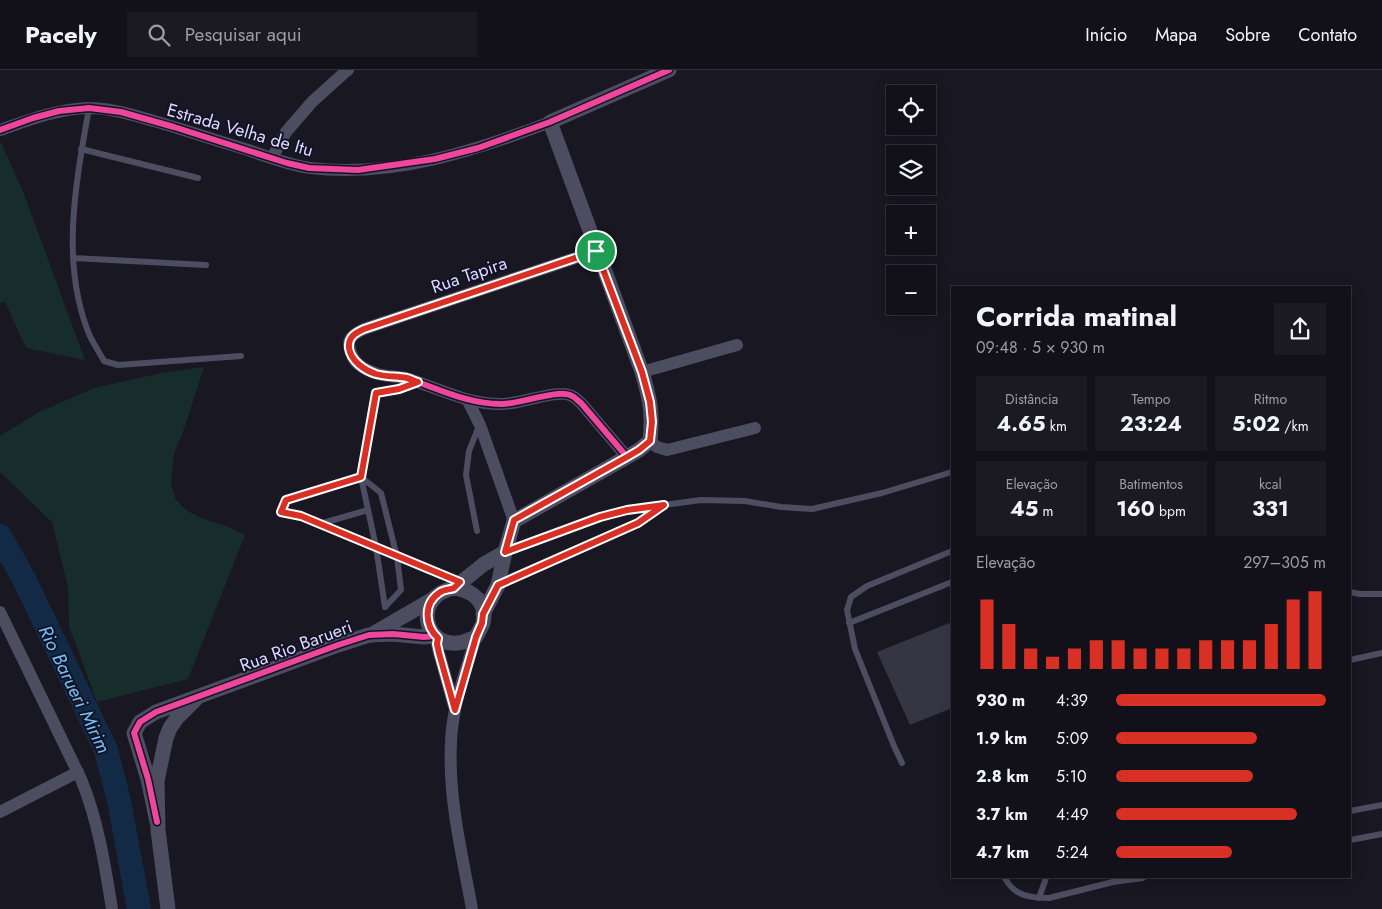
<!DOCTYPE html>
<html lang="pt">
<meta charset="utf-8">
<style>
:root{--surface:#12111a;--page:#1b1a23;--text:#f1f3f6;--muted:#9c9da2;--line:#313139;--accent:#d93025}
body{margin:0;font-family:Jost,sans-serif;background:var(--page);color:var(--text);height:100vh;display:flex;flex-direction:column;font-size:19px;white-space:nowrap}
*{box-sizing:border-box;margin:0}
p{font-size:16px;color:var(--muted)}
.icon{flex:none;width:28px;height:28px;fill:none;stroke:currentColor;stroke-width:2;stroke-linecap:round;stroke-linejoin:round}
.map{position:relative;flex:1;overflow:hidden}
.side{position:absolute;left:951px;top:216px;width:400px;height:592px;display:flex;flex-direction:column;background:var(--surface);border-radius:0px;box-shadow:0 2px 12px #0003,0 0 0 1px var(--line)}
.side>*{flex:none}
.fabs{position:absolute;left:886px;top:15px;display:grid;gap:10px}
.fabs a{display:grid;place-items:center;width:50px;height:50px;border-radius:0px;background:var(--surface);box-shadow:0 2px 12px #0003,0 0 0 1px var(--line);font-size:25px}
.pin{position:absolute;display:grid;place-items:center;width:42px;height:42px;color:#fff;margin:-21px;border:2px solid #fff;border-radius:50%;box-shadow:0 1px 5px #0007}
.round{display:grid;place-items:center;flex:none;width:52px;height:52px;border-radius:0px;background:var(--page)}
.summary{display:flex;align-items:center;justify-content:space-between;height:85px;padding:0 25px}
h1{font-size:28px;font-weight:700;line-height:38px}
.figures{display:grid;grid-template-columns:repeat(3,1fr);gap:8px;height:85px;padding:5px 25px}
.figures div{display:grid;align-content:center;border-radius:0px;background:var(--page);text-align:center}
.figures b{font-size:21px;font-weight:700}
.figures small{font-size:14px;font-weight:400}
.figures p{font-size:14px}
.chart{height:140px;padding:10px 25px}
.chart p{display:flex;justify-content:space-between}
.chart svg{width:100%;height:90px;margin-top:5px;stroke:var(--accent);stroke-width:6}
ul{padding:0 25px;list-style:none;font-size:16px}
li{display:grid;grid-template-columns:80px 60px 1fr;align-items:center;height:38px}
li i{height:12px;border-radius:6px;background:var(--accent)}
header{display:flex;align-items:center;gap:30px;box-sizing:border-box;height:70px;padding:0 25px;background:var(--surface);border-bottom:1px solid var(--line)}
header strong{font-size:24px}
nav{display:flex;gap:28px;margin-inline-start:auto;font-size:18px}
.search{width:350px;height:45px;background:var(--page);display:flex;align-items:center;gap:12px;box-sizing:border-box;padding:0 18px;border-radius:0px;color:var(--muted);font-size:19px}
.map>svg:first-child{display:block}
</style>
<header>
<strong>Pacely</strong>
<div class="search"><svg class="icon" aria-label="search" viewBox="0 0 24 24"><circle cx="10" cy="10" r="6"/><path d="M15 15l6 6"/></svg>Pesquisar aqui</div>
<nav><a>Início</a><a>Mapa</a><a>Sobre</a><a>Contato</a></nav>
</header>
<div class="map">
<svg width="1382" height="839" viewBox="0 0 1382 839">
<rect width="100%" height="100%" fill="#181722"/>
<g fill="#162d2c">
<polygon points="1,72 24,124 85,290 26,278 5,232 0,233 0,73"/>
<polygon points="204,297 184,359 174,384 171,414 176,430 187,441 204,449 226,456 245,465 188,609 97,632 69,556 68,518 52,452 0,402 0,366 39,342 94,318 161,303"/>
</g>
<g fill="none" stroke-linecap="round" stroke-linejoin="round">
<polyline stroke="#132a46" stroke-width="24" points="0,466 24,509 106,680 119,731 139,839"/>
</g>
<polygon fill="#363544" points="952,552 952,638 910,655 877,582"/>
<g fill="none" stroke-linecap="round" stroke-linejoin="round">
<g stroke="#4d4d62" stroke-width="6">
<path d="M89,38C76,112 60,192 89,264C93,273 99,282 104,291L118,295L241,286"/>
<polyline points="81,79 198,108"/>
<polyline points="73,188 206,195"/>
<polyline points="319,454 368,440"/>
<polyline points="477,461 466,405 469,381 479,356"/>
<polyline points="507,481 600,447 627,440 701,430 745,431 781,437 812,439 882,423 952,402"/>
<polyline points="499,515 638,453 663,435"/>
<polyline points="1350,522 1360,524 1382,524"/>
<polyline points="385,537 401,520 397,487 381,423 361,407 287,430 281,442 301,446 459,512"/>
<polyline points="385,537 376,477 361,407 376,323 399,319 417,313"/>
<polyline points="849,553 952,512"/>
<polyline points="1350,590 1382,583"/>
<polyline points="902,693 894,676 855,579 847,540 851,527 867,516 952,481"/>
<polyline points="1350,741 1382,735"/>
<polyline points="1350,770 1382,764"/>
<path d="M1005,808C1014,826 1030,828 1049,828L1113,812L1143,808"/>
<polyline points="1039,828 1046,808"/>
</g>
<g stroke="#4d4d62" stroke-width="12">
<path d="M0,60C29,50 57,39 88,38C111,38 133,45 154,51C185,60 215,70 245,79C266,86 288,95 310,98C392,108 475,81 550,52"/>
<polyline points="272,88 286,62 312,32 344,3 348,0"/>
<path d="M596,181L364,259C351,265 345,270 352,285C355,294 366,300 375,303C385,307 398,306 409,309C439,319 468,334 501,334C519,335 558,318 572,326C575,327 578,331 581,333L627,387"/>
<polyline points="642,302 737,275"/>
<polyline points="468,331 480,355 514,451"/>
<polyline points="650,371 657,377 667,380 755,358"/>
<path d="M0,542L81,709C98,750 105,795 112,839"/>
<polyline points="438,568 437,574 439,583 455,640"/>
<polyline points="0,742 78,702"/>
<path d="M472,839C462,784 448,728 451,672C452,637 466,600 476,567"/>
</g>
<g stroke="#4d4d62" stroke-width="15">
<path d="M454,518C472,520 488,532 483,553C481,558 478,563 476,567C469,570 464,573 457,573C423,576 413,526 454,518Z"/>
<polyline points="454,518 484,494 505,482"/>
<path d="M483,544L498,515L505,482L514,451L627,387L639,380L650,371C653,343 650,329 642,302L550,52L669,0"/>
<polyline points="371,565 433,529"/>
<polyline points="157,752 148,709 134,663 140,652 156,642 338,575 369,565 393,564 424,567 435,566"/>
<polyline points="168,839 158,760 157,711 166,668 170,658 177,648 195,630"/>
</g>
<defs>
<g id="cycleway">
<polyline points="0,60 33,48 59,41 89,38 121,42 174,57 287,93 309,98 358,100 435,89 478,78 550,52 669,0"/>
<path d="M596,181L364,259C351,265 345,270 352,285C355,294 366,300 375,303C385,307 398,306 409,309C439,319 468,334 501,334C519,335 558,318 572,326C575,327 578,331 581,333L627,387"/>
<polyline points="157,752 148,709 134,663 140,652 156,642 338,575 369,565 393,564 424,567 435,566"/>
</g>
</defs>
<use href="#cycleway" stroke="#141227" stroke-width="9"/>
<use href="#cycleway" stroke="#ed469a" stroke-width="6"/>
</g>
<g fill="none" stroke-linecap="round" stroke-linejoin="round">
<defs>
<path id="route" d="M596,181L642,302L650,332L652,352L650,371L639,380L627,387L514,450L505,482L600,447L627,440L664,435L638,453L498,515L483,544L482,553L476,567L455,640L439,583L437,574L438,568C425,556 423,534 439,523C444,519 449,520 454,518C456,516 458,514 460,512L301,446L281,442L286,430L361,407L376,323L399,319L418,312C414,311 411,309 407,308C397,306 386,307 376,304C364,300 351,291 349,278C348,267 355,263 364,259Z"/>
</defs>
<use href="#route" stroke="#fff" stroke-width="10"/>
<use href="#route" stroke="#d93025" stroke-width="6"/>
</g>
<g text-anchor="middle" stroke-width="4" stroke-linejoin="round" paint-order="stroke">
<g font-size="18" fill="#dcdbfc" stroke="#141227">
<text transform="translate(240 60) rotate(16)" y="6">Estrada Velha de Itu</text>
<text transform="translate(469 205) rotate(-19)" y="6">Rua Tapira</text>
<text transform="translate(296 576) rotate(-20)" y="6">Rua Rio Barueri</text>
</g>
<g font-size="19" font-style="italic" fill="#72c1f3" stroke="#141227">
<text transform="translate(75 619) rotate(64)" y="7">Rio Barueri Mirim</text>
</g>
</g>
</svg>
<div class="fabs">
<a><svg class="icon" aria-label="locate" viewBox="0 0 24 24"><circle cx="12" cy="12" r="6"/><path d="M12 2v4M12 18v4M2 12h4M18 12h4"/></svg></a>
<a><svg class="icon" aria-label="layers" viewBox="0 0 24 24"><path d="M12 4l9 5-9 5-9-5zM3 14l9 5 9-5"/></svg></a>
<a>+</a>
<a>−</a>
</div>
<div class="pin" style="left:596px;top:181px;background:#1e9e55"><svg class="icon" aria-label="arrive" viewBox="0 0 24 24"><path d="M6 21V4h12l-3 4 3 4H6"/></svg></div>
<section class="side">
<div class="summary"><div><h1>Corrida matinal</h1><p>09:48 · 5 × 930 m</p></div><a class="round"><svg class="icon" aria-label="share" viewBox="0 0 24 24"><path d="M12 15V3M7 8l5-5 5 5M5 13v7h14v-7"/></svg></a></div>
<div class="figures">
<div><p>Distância</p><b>4.65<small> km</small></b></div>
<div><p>Tempo</p><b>23:24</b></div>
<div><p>Ritmo</p><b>5:02<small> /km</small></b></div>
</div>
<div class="figures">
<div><p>Elevação</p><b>45<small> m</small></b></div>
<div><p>Batimentos</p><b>160<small> bpm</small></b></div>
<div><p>kcal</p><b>331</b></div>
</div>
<div class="chart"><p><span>Elevação</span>297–305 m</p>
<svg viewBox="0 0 160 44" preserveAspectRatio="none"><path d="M5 44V10M15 44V22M25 44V34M35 44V38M45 44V34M55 44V30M65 44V30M75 44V34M85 44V34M95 44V34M105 44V30M115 44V30M125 44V30M135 44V22M145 44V10M155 44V6"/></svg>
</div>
<ul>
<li><b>930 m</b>4:39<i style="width:100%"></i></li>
<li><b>1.9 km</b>5:09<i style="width:67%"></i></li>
<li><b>2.8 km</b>5:10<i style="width:65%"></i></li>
<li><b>3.7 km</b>4:49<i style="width:86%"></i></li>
<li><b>4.7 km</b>5:24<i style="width:55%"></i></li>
</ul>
</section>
</div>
